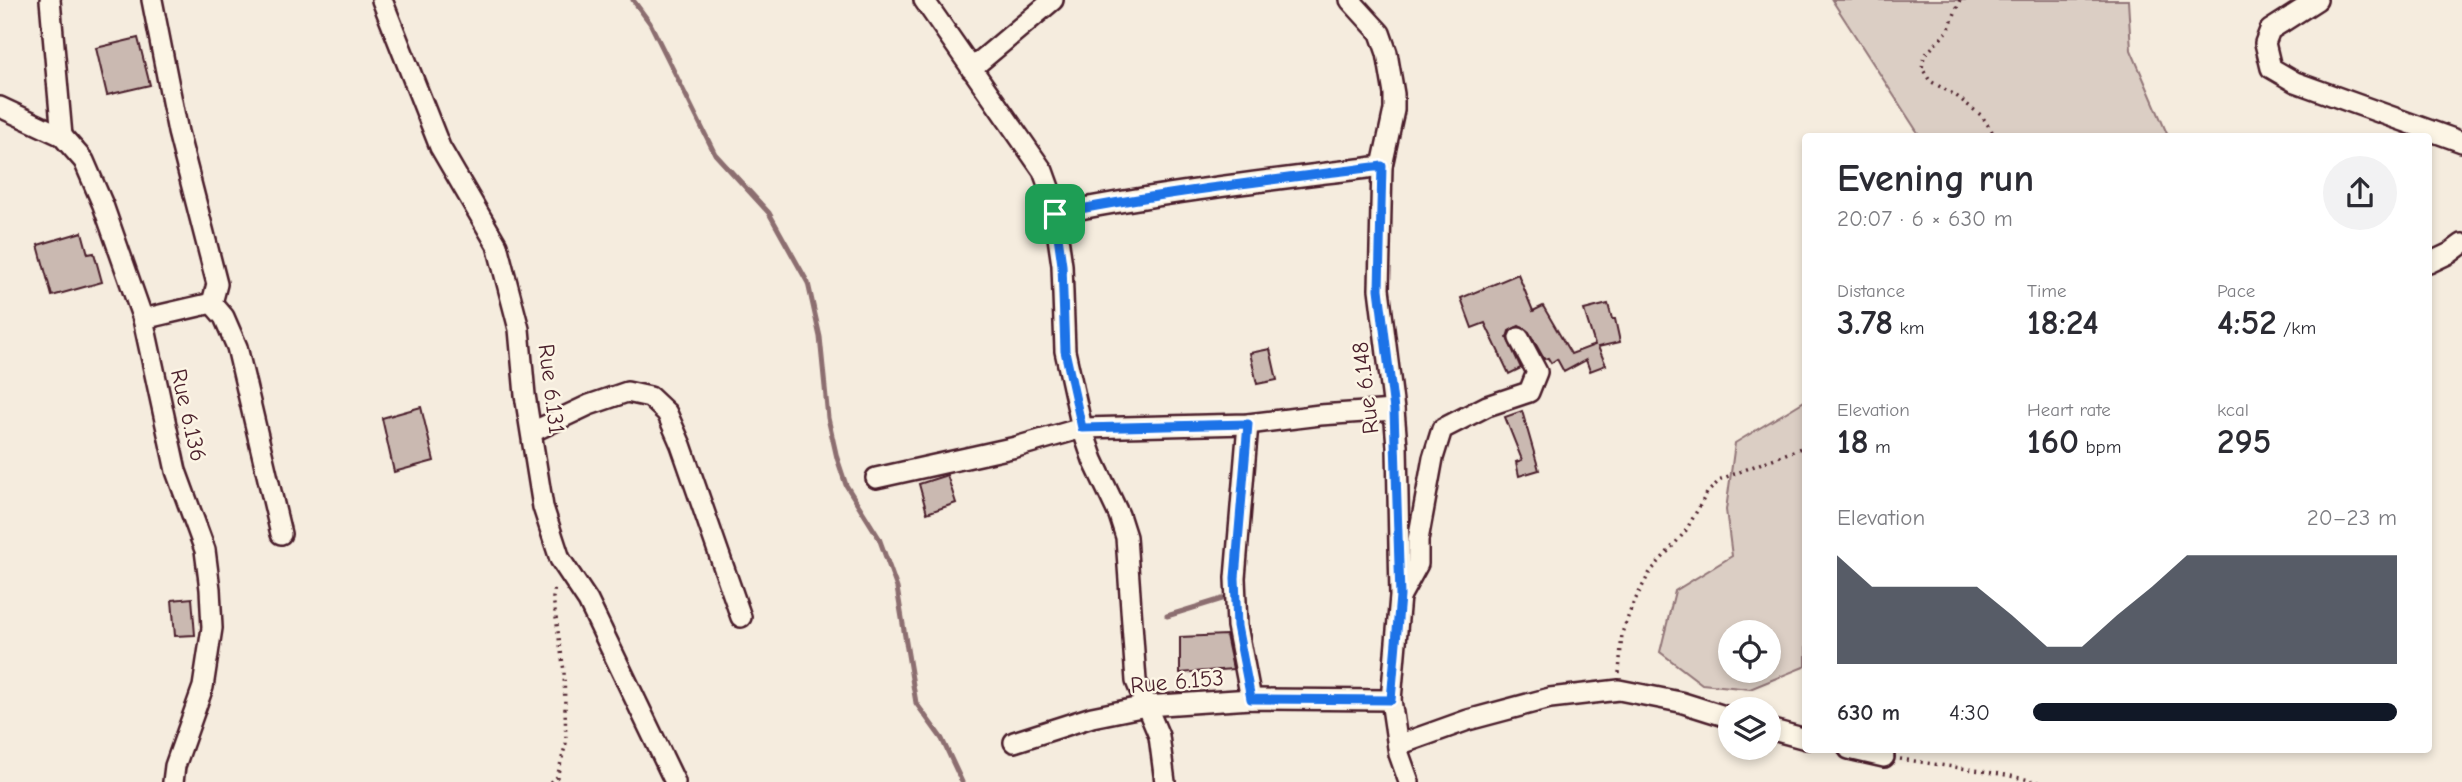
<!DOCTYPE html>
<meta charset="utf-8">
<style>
:root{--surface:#fff;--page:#f2f2f3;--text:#2b2b33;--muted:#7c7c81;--accent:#111827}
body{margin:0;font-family:"Comic Neue",sans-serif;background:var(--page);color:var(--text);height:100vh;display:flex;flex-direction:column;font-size:26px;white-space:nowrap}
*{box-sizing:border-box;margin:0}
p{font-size:23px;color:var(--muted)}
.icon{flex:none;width:38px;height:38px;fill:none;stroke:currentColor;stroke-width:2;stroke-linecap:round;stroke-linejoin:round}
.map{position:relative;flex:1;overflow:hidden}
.drawer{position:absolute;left:1802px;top:133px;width:630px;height:620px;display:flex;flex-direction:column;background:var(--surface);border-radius:7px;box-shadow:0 4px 10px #0003}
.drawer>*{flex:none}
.tools{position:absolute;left:1718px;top:620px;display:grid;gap:14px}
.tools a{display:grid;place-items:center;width:63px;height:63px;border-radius:50%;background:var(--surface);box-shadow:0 4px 10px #0003;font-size:35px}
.pin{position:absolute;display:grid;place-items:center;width:60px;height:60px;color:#fff;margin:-30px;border-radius:14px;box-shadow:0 4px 10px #0006}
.round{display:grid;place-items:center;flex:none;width:74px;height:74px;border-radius:37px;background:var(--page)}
.summary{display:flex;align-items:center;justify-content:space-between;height:119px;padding:0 35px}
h1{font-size:38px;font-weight:800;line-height:52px}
.metrics{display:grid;grid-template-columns:repeat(3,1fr);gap:10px;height:119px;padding:7px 35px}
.metrics div{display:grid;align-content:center}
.metrics b{font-size:35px;font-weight:800}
.metrics small{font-size:19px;font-weight:400}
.metrics p{font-size:19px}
.chart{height:196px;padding:14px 35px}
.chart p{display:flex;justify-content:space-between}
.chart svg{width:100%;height:126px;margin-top:7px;fill:var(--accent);opacity:.7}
ul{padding:0 35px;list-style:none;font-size:23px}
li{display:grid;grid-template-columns:112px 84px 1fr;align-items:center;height:52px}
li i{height:18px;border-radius:9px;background:var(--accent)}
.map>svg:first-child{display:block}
</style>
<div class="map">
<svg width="2462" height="782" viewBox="0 0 2462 782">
<rect width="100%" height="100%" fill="#f5ecde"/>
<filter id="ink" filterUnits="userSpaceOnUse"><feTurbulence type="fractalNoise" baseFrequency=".0143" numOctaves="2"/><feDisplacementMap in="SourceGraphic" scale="14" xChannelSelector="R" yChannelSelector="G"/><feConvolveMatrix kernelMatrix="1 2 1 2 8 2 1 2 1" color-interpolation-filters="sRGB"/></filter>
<g filter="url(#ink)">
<g fill="#dbcec4" stroke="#927678" stroke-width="2" fill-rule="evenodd">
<polygon points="1832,0 2128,0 2131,50 2168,136 1920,136"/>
<path d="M1806,400V666L1750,689L1702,684L1660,652L1675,591L1732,556L1726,510L1735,443ZM1731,632H1769V670H1731Z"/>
</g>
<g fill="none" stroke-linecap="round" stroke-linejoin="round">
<g stroke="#8c6e70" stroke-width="5">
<polyline points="633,0 650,23 715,154 769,213 808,283 820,337 828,418 837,458 846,485 879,538 897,588 916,703 942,739 962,782"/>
<polyline points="1167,616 1232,596"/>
</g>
</g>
<g fill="#cab9b1" stroke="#4a1f2b" stroke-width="2">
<polygon points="138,38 150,85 107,95 96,48"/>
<polygon points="82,232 88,254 94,253 102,282 52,296 38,245"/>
<polygon points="1518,274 1533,311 1543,306 1571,354 1595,345 1584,310 1608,304 1612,319 1615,319 1620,342 1598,347 1606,365 1590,371 1586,360 1564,372 1557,359 1551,363 1548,358 1544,359 1529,332 1519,326 1509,331 1507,338 1521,368 1509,374 1485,323 1472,328 1461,298"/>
<polygon points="1270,349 1277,380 1257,384 1250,353"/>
<polygon points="421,407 434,461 394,472 382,418"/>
<polygon points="1522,411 1539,470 1519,476 1516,462 1522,460 1505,417"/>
<polygon points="947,475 956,503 927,513 919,484"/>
<polygon points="192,598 195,635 175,636 172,600"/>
<polygon points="1226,635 1233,669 1180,673 1180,637"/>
</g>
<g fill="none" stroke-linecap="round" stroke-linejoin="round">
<defs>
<g id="street">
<polyline points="50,0 62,136"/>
<polyline points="152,0 178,132 217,284 212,303"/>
<polyline points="382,0 440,147 497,245 519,329 525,395 543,507 560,559 588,601 675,782"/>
<polyline points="924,0 1043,171 1052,196 1062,265 1065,351 1082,428 1093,460 1119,515 1126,537 1136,681 1159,736 1165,782"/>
<polyline points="1350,0 1380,33 1387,53 1394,94 1394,110 1382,166 1379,289 1394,410 1397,446 1400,596 1391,700 1399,754 1409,782"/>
<polyline points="2317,0 2270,30 2265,43 2271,68 2295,82 2462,142"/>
<polyline points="971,69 1053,0"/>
<polyline points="0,107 62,136 84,161 103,205 143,319 176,471 205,550 210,589 212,628 203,687 175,766 173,782"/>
<path d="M1054,214C1163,192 1273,180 1382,166"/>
<polyline points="2429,263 2450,253 2462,244"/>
<polyline points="143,319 212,303 224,317 237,347 281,534"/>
<polyline points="1248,424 1235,578 1237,626 1251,699"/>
<polyline points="532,432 589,405 627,392 650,397 667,413 681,445 741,617"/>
<polyline points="876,478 1016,447 1082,428 1248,424 1320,415 1394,410"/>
<polyline points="1401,595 1418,564 1418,540 1433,458 1442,429 1487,406 1529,392 1537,372 1519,338"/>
<polyline points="1769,729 1806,739"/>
<polyline points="1014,742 1092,717 1146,706 1251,699 1391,700"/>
<polyline points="1398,745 1468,720 1550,698 1619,690 1680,702 1731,718"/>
<polyline points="1849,749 1884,757"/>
</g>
</defs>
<use href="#street" stroke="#4a1f2b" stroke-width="24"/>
<g stroke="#4a1f2b" stroke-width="3.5" stroke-dasharray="2 5" stroke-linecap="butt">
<polyline points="1960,0 1948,31 1924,56 1922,68 1930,81 1955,95 1982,116 1995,136"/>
<polyline points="1619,673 1622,633 1633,604 1650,572 1685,532 1707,493 1721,479 1806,446"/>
<polyline points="1900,759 2001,774 2039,782"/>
<polyline points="550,782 557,777 566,743 564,671 553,598 555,586"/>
</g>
<use href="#street" stroke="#fcf5e5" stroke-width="19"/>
</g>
</g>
<g fill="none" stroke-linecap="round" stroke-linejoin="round" filter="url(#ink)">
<defs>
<path id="route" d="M1382,166L1379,289L1394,410L1400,596L1391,700L1251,699L1237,626L1235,578L1248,424L1082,428L1065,351L1062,265L1055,214C1163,192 1273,180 1382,166Z"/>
</defs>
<use href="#route" stroke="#fff" stroke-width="14"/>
<use href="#route" stroke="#1a73e8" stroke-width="9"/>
</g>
<g text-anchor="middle" stroke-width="5" stroke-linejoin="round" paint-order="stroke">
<g font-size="23" fill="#4a1f2b" stroke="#fcf5e5">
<text transform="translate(1365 388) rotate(-97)" y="8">Rue 6.148</text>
<text transform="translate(552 389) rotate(83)" y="8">Rue 6.131</text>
<text transform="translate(189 415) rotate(77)" y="8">Rue 6.136</text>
<text transform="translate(1177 681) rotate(-5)" y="8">Rue 6.153</text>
</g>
</g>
</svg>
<div class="tools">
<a><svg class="icon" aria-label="locate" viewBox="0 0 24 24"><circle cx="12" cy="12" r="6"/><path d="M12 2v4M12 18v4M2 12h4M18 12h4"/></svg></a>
<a><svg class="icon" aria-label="layers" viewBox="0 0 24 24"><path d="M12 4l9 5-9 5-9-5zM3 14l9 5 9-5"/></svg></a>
</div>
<div class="pin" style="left:1055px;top:214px;background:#1e9e55"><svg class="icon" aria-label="arrive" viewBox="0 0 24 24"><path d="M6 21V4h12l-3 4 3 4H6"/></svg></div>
<section class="drawer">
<div class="summary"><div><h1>Evening run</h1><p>20:07 · 6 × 630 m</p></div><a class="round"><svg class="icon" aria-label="share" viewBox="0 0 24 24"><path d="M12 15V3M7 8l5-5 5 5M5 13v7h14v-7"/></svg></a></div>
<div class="metrics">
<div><p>Distance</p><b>3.78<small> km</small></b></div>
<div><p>Time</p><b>18:24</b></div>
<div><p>Pace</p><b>4:52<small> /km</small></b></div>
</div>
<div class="metrics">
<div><p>Elevation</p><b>18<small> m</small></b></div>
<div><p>Heart rate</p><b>160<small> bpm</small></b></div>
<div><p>kcal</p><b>295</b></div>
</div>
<div class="chart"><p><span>Elevation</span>20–23 m</p>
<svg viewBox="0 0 160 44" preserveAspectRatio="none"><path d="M0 44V6L10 17L20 17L30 17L40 17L50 27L60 38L70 38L80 27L90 17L100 6L110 6L120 6L130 6L140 6L150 6L160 6V44z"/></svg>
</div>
<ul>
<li><b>630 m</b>4:30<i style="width:100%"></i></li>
</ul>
</section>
</div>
